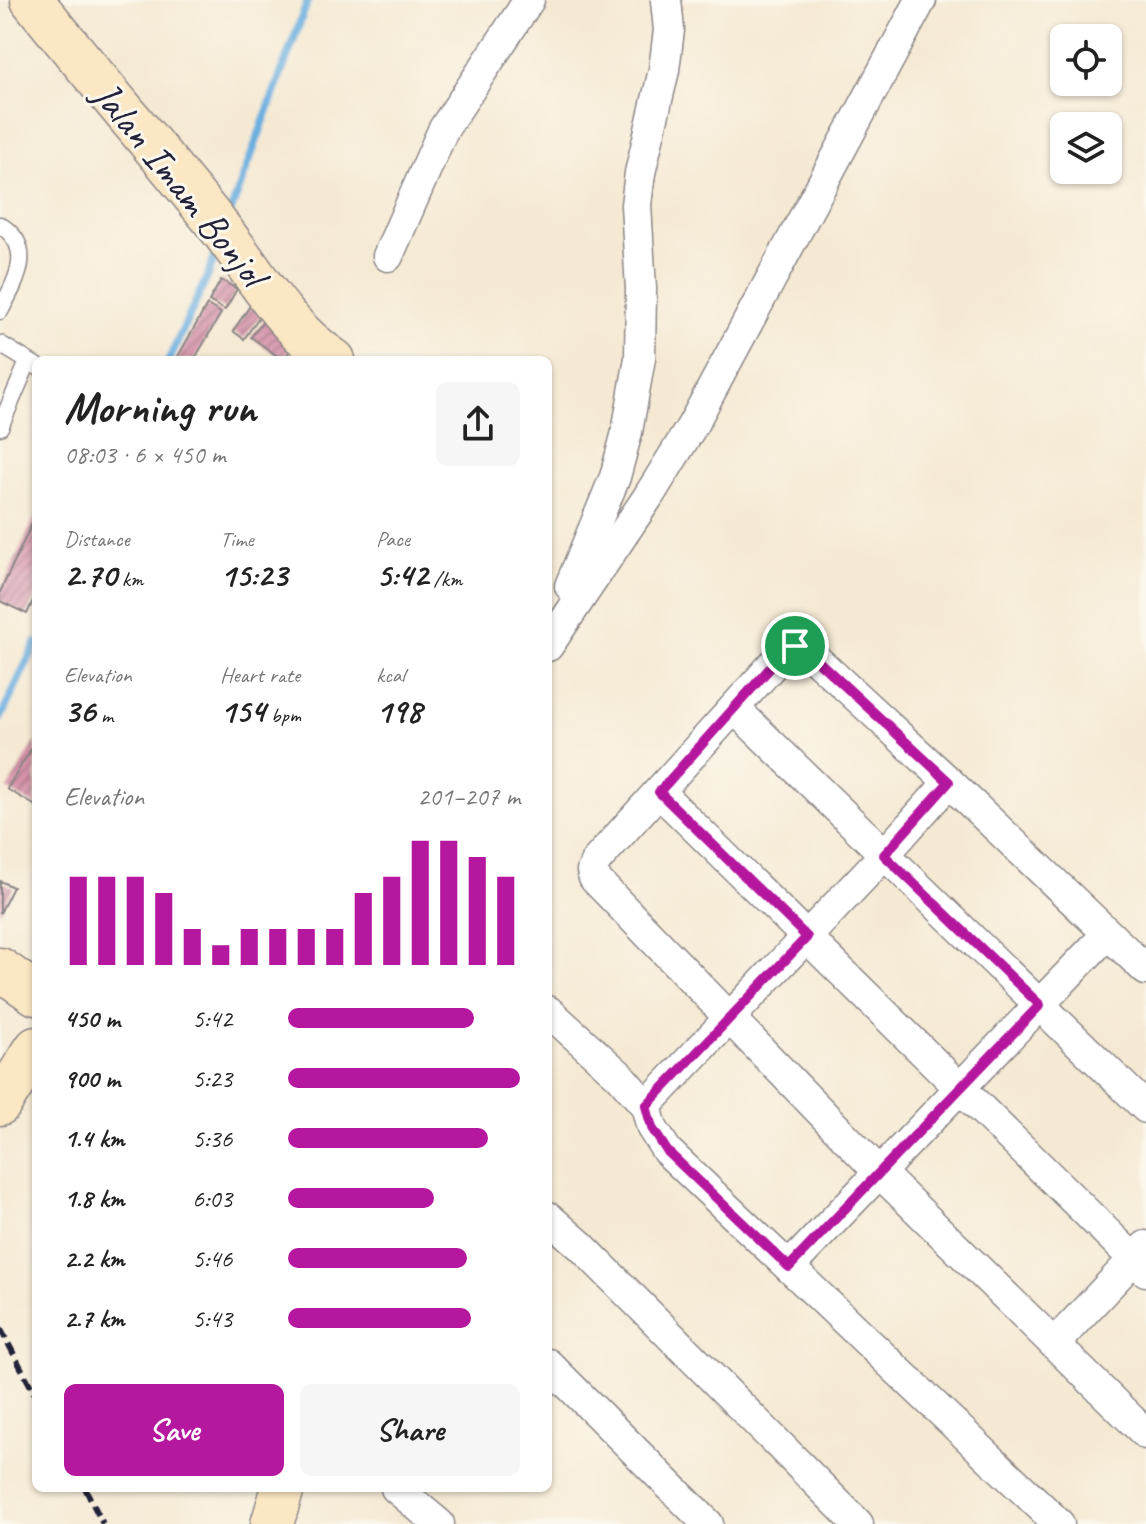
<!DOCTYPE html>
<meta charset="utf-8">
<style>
:root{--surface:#fff;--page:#f6f6f6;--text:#222;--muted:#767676;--accent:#b5179e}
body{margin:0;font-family:Caveat,sans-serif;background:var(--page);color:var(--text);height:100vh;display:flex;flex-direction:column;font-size:30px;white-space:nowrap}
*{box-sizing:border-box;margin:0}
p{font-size:26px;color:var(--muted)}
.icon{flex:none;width:44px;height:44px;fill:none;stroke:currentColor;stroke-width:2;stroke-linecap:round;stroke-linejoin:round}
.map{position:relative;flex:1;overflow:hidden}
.sheet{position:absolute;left:32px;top:356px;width:520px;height:1136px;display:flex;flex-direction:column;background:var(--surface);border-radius:12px;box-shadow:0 2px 6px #0004}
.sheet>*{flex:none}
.fabs{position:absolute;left:1050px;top:24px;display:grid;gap:16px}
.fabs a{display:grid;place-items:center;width:72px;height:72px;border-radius:12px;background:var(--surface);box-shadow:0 2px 6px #0004;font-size:40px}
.pin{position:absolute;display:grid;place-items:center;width:68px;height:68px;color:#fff;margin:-34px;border:4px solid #fff;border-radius:50%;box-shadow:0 2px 8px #0007}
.round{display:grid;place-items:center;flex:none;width:84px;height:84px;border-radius:12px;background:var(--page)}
.head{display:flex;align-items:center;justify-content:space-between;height:136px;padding:0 32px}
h1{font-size:44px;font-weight:700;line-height:60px}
.metrics{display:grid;grid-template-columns:repeat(3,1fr);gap:12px;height:136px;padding:8px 32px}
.metrics div{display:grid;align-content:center}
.metrics b{font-size:34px;font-weight:700}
.metrics small{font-size:22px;font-weight:400}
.metrics p{font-size:22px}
.chart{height:224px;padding:16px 32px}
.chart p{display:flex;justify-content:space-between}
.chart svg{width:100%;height:144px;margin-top:8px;stroke:var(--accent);stroke-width:6}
.button{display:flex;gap:16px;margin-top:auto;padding:16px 32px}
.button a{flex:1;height:92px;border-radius:12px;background:var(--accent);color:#fff;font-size:32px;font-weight:700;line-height:92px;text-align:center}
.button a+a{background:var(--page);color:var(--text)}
ul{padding:0 32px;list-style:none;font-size:26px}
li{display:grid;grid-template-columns:128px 96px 1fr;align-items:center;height:60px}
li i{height:20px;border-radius:10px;background:var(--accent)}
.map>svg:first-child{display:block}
</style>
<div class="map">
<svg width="1146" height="1524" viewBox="0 0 1146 1524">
<defs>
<pattern id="building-hatch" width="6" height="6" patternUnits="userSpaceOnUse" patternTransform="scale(2)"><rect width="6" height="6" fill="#d492a9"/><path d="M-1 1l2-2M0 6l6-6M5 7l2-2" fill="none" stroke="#ac778b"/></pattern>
</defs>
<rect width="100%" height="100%" fill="#fbf7ec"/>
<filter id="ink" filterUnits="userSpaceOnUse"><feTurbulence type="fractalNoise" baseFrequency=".0125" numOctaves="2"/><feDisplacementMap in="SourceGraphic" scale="16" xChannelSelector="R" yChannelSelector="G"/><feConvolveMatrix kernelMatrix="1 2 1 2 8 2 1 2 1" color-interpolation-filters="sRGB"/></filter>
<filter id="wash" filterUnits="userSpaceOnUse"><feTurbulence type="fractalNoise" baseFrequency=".006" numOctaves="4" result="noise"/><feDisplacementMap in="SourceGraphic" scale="32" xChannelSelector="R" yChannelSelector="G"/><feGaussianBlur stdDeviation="1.8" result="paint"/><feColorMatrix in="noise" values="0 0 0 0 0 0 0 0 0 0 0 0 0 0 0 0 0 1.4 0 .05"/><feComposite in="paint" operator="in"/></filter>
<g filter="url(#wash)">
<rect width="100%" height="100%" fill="#f5e9d3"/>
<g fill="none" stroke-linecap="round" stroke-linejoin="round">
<g stroke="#6aafe0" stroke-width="8">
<polyline points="228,219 308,0"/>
<polyline points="169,360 208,275 218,247"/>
<polyline points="0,719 36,643"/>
</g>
</g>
<g id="blocks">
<g fill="url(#building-hatch)">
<polygon points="221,280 237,289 225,310 209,301"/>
<polygon points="207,305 221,313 194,360 176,360"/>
<polygon points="250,306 261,314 244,339 233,331"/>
<polygon points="266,318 297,341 283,360 251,337"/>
<polygon points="36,515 36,594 27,614 0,601 0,592"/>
<polygon points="36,741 36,806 7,789"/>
<polygon points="0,881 13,887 0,913"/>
</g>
</g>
</g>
<g filter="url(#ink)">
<use href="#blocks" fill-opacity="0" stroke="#8c8687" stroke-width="2"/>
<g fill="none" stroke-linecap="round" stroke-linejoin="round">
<defs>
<g id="lane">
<path d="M0,225C37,248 15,283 0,311"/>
<polyline points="0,344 36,366"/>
<polyline points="0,427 28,362"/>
</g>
<g id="street">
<polyline points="388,256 443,130 529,0"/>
<polyline points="570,586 615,477 627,432 640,358 641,289 636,205 640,173 664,70 669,30 666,0"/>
<polyline points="548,646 648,497 692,426 921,0"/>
<polyline points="735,709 1146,1108"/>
<polyline points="659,792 1146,1271"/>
<polyline points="1146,970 949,782 806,650 795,646 787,649 596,861 592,871 594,878 880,1173 1146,1434"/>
<polyline points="548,1011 619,1075 646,1106 652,1128 667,1151 1059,1524"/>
<polyline points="646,1106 884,855 949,782"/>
<polyline points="548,1217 581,1246 858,1524"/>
<polyline points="789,1267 1107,934"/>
<polyline points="1054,1344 1146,1246"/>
<polyline points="548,1364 708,1524"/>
<polyline points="396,1488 439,1524"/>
</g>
<g id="secondary">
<path d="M32,0C92,75 155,147 215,222C253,269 282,326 334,360"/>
<polyline points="0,969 36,994"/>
<polyline points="0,1104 36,1048"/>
<polyline points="272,1524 283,1488"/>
</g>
</defs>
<use href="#lane" stroke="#8c8687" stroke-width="19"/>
<use href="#street" stroke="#8c8687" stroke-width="33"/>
<use href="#secondary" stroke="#8c8687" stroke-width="45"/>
<use href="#lane" stroke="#fff" stroke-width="16"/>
<use href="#street" stroke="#fff" stroke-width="30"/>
<use href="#secondary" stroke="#fbe7c3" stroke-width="42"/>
<g stroke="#22223b" stroke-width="6" stroke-dasharray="12 6" stroke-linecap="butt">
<polyline points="0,1328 36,1396"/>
<polyline points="85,1488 103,1524"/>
</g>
</g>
</g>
<g fill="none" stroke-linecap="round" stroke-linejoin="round" filter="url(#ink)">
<defs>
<polygon id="route" points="795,646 806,650 949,782 884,855 1040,1005 789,1267 667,1151 652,1128 646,1106 807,937 659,792 787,649"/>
</defs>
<use href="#route" stroke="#fff" stroke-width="16"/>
<use href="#route" stroke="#b5179e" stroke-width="10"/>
</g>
<g text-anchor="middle" stroke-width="6" stroke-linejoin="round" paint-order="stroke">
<g font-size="40" fill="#22223b" stroke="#fbf7ec">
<text transform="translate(180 183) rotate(51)" y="14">Jalan Imam Bonjol</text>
</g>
</g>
</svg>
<div class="fabs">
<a><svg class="icon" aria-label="locate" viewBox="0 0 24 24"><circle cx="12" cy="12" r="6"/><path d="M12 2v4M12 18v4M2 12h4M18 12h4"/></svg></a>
<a><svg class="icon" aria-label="layers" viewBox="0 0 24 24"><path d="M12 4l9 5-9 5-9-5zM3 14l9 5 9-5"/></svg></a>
</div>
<div class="pin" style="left:795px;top:646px;background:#1e9e55"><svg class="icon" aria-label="arrive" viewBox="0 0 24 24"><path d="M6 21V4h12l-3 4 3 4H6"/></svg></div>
<section class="sheet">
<div class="head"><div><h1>Morning run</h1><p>08:03 · 6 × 450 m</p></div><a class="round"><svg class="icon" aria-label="share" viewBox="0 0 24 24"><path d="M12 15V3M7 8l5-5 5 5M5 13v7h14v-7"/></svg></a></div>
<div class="metrics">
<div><p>Distance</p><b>2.70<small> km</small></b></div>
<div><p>Time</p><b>15:23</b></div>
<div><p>Pace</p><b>5:42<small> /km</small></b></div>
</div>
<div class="metrics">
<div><p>Elevation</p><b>36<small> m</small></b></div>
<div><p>Heart rate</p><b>154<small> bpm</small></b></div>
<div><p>kcal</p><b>198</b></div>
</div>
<div class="chart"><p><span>Elevation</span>201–207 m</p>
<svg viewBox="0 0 160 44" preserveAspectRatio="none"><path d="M5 44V17M15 44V17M25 44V17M35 44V22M45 44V33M55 44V38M65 44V33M75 44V33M85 44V33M95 44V33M105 44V22M115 44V17M125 44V6M135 44V6M145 44V11M155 44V17"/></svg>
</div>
<ul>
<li><b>450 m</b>5:42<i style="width:80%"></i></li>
<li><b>900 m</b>5:23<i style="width:100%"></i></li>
<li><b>1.4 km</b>5:36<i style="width:86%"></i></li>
<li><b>1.8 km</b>6:03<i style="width:63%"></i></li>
<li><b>2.2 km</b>5:46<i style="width:77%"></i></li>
<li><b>2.7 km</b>5:43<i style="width:79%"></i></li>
</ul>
<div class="button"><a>Save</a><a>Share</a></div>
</section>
</div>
